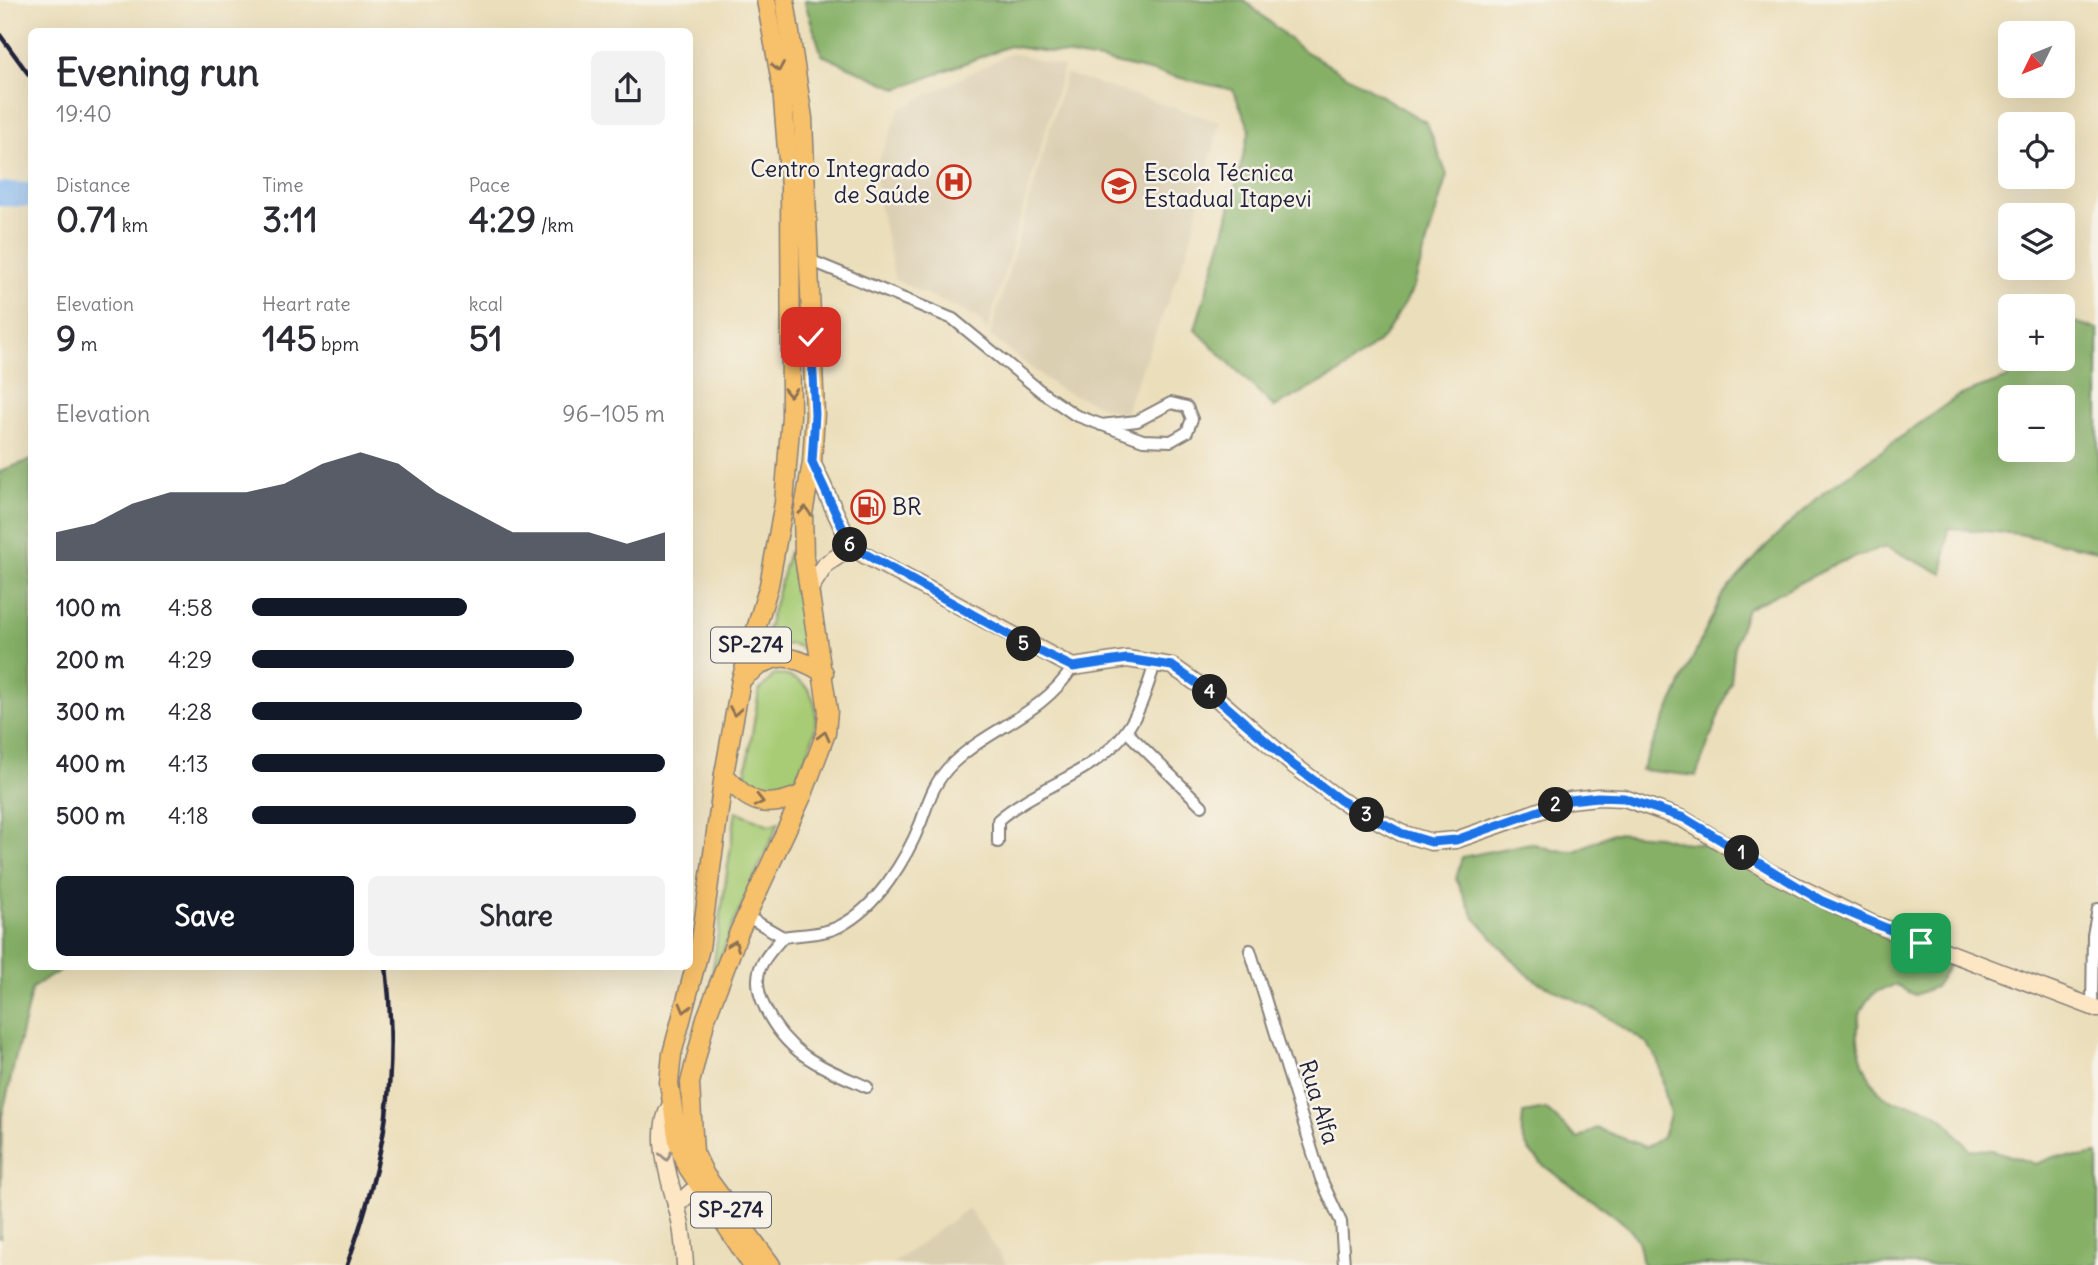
<!DOCTYPE html>
<meta charset="utf-8">
<style>
:root{--surface:#fff;--page:#f2f2f3;--text:#2b2b33;--muted:#7c7c81;--accent:#111827}
body{margin:0;font-family:Delius,sans-serif;background:var(--page);color:var(--text);height:100vh;display:flex;flex-direction:column;font-size:26px;white-space:nowrap}
*{box-sizing:border-box;margin:0}
p{font-size:23px;color:var(--muted)}
.icon{flex:none;width:38px;height:38px;fill:none;stroke:currentColor;stroke-width:2;stroke-linecap:round;stroke-linejoin:round}
.map{position:relative;flex:1;overflow:hidden}
.side{position:absolute;left:28px;top:28px;width:665px;height:942px;display:flex;flex-direction:column;background:var(--surface);border-radius:10px;box-shadow:0 7px 28px #0002}
.side>*{flex:none}
.needle{width:46px;rotate:227deg}
.tools{position:absolute;left:1998px;top:21px;display:grid;gap:14px}
.tools a{display:grid;place-items:center;width:77px;height:77px;border-radius:10px;background:var(--surface);box-shadow:0 7px 28px #0002;font-size:35px}
.pin{position:absolute;display:grid;place-items:center;width:60px;height:60px;color:#fff;margin:-30px;border-radius:14px;box-shadow:0 4px 10px #0006}
.km{position:absolute;width:35px;height:35px;margin:-18px;border-radius:50%;background:#222;color:#fff;font-size:19px;line-height:35px;text-align:center}
.round{display:grid;place-items:center;flex:none;width:74px;height:74px;border-radius:10px;background:var(--page)}
.summary{display:flex;align-items:center;justify-content:space-between;height:119px;padding:0 28px}
h1{font-size:38px;font-weight:700;line-height:52px}
.metrics{display:grid;grid-template-columns:repeat(3,1fr);gap:10px;height:119px;padding:7px 28px}
.metrics div{display:grid;align-content:center}
.metrics b{font-size:35px;font-weight:700}
.metrics small{font-size:19px;font-weight:400}
.metrics p{font-size:19px}
.chart{height:196px;padding:14px 28px}
.chart p{display:flex;justify-content:space-between}
.chart svg{width:100%;height:126px;margin-top:7px;fill:var(--accent);opacity:.7}
.cta{display:flex;gap:14px;margin-top:auto;padding:14px 28px}
.cta a{flex:1;height:80px;border-radius:10px;background:var(--accent);color:#fff;font-size:28px;font-weight:700;line-height:80px;text-align:center}
.cta a+a{background:var(--page);color:var(--text)}
ul{padding:0 28px;list-style:none;font-size:23px}
li{display:grid;grid-template-columns:112px 84px 1fr;align-items:center;height:52px}
li i{height:18px;border-radius:9px;background:var(--accent)}
.map>svg:first-child{display:block}
</style>
<div class="map">
<svg width="2098" height="1265" viewBox="0 0 2098 1265">
<rect width="100%" height="100%" fill="#f7f3e8"/>
<filter id="ink" filterUnits="userSpaceOnUse"><feTurbulence type="fractalNoise" baseFrequency=".0143" numOctaves="2"/><feDisplacementMap in="SourceGraphic" scale="14" xChannelSelector="R" yChannelSelector="G"/><feConvolveMatrix kernelMatrix="1 2 1 2 8 2 1 2 1" color-interpolation-filters="sRGB"/></filter>
<filter id="wash" filterUnits="userSpaceOnUse"><feTurbulence type="fractalNoise" baseFrequency=".00686" numOctaves="4" result="noise"/><feDisplacementMap in="SourceGraphic" scale="28" xChannelSelector="R" yChannelSelector="G"/><feGaussianBlur stdDeviation="1.57" result="paint"/><feColorMatrix in="noise" values="0 0 0 0 0 0 0 0 0 0 0 0 0 0 0 0 0 1.4 0 .05"/><feComposite in="paint" operator="in"/></filter>
<g filter="url(#wash)">
<rect width="100%" height="100%" fill="#ebdeba"/>
<g fill="#dbcfb2">
<polygon points="1011,53 1064,67 987,332 978,318 895,280 878,197 876,167 900,109"/>
<polygon points="1066,74 1220,122 1188,249 1124,415 1059,389 990,336"/>
<polygon points="968,1208 1007,1265 891,1265"/>
</g>
<g fill="#a7cc75" stroke="#647758" stroke-width="2">
<path d="M789,551L809,654C793,638 780,645 761,653Z"/>
<path d="M775,674C826,678 821,726 804,761C800,770 796,783 788,789C777,799 764,795 752,791L745,777L759,691Z"/>
<polygon points="736,811 769,825 779,822 732,927 711,982"/>
</g>
<g fill="#85b066" stroke="#546950" stroke-width="2" fill-rule="evenodd">
<polygon points="804,0 1244,0 1300,48 1427,123 1447,175 1413,289 1384,337 1338,374 1274,407 1195,329 1225,229 1250,129 1233,90 1101,60 1009,46 898,89 822,55"/>
<path d="M2063,319L2098,329V551L2019,534L1948,528L1943,574L1886,547L1841,562L1747,609L1735,643L1731,682L1696,776L1641,770L1722,595L1767,545L1822,494L1958,396L2008,378L2016,359H2063ZM2011,397H2063V450H2011Z"/>
<polygon points="31,460 32,966 67,966 32,988 2,1116 0,1239 0,471"/>
<path d="M1613,833L1658,836L1680,842L1703,844L1952,961L1935,987L1915,995L1895,985C1890,987 1880,989 1875,993C1846,1015 1858,1067 1879,1091C1894,1109 1918,1100 1937,1114C1949,1122 1959,1138 1969,1149L1992,1150L2036,1164L2056,1156L2079,1157L2098,1154V1265H1643C1641,1257 1641,1246 1637,1239C1614,1202 1530,1173 1522,1135C1521,1129 1523,1120 1523,1113L1546,1109L1578,1139L1596,1128L1646,1147L1663,1137L1670,1115L1658,1061L1648,1044L1596,1010L1538,982L1522,970L1474,917L1456,879L1462,857L1531,843L1553,850L1575,851Z"/>
</g>
<g fill="none" stroke-linecap="round" stroke-linejoin="round">
<polyline stroke="#84b9f3" stroke-width="24" points="0,194 32,195"/>
</g>
</g>
<g filter="url(#ink)">
<g fill="none" stroke-linecap="round" stroke-linejoin="round">
<defs>
<g id="street">
<polyline points="807,259 953,319 1043,393 1075,415 1143,440 1171,441 1187,432 1192,419 1187,407 1171,403 1137,421 1101,425"/>
<polyline points="1126,731 1202,806"/>
<path d="M998,842V820C1037,786 1095,774 1126,731C1141,711 1148,684 1156,661"/>
<path d="M748,917L783,937C801,934 823,935 840,926C877,907 906,860 921,822C929,799 935,780 953,763C992,726 1041,716 1073,667"/>
<path d="M783,937C775,946 765,956 760,968C755,982 759,996 766,1010C789,1056 822,1067 867,1087"/>
<polyline points="1250,950 1321,1179 1341,1222 1344,1265"/>
<polyline points="2092,1007 2093,935 2098,909"/>
</g>
<g id="secondary">
<polyline points="812,462 851,546 866,556 1073,667 1127,659 1172,666 1212,694 1292,764 1340,800 1401,833 1431,842 1456,840 1570,800 1598,797 1624,798 1683,819 1769,872 1871,923 2098,1009"/>
<polyline points="809,590 826,564 852,547"/>
<path d="M670,1106C652,1137 673,1188 680,1221C683,1235 684,1250 685,1265"/>
<polyline points="676,1206 691,1192 702,1189"/>
</g>
<g id="primary">
<path d="M741,680C772,652 788,651 824,673"/>
<path d="M724,774C750,805 765,810 803,794"/>
<polyline points="752,1265 685,1163 678,1142 669,1083 672,1054 700,948 724,774 741,680 769,585 784,503 791,416 790,187 782,88 766,0"/>
<polyline points="771,1265 705,1175 694,1152 690,1083 706,1018 739,932 803,794 826,733 828,711 804,557 803,514 812,462 815,414 803,118 785,0"/>
</g>
</defs>
<use href="#street" stroke="#86807a" stroke-width="14"/>
<use href="#secondary" stroke="#86807a" stroke-width="19"/>
<use href="#primary" stroke="#86807a" stroke-width="21"/>
<use href="#street" stroke="#fff" stroke-width="10"/>
<use href="#secondary" stroke="#fce6c4" stroke-width="16"/>
<use href="#primary" stroke="#f7c06b" stroke-width="18"/>
<g stroke="#22223b" stroke-width="4.5">
<polyline points="0,35 32,79"/>
<path d="M347,1265C385,1159 399,1079 386,966"/>
</g>
</g>
<defs><path id="oneway-chevron" d="M-2-3.5L2.5 0L-2 3.5" fill="none" stroke-width="1.6" stroke-linecap="round" stroke-linejoin="round" transform="scale(1.75)"/></defs>
<g stroke="#8c7153">
<use href="#oneway-chevron" transform="translate(778 67) rotate(80)"/>
<use href="#oneway-chevron" transform="translate(790 392) rotate(89)"/>
<use href="#oneway-chevron" transform="translate(805 511) rotate(-84)"/>
<use href="#oneway-chevron" transform="translate(735 711) rotate(100)"/>
<use href="#oneway-chevron" transform="translate(824 736) rotate(-76)"/>
<use href="#oneway-chevron" transform="translate(759 801) rotate(13)"/>
<use href="#oneway-chevron" transform="translate(734 945) rotate(-69)"/>
<use href="#oneway-chevron" transform="translate(685 1008) rotate(105)"/>
</g>
<use stroke="#9a8e86" href="#oneway-chevron" transform="translate(666 1156) rotate(79)"/>
</g>
<g fill="none" stroke-linecap="round" stroke-linejoin="round" filter="url(#ink)">
<defs>
<polyline id="route" points="811,337 815,414 812,462 851,546 1027,645 1073,667 1127,659 1172,666 1212,694 1292,764 1340,800 1401,833 1431,842 1456,840 1570,800 1598,797 1624,798 1684,818 1822,901 1921,943"/>
</defs>
<use href="#route" stroke="#fff" stroke-width="14"/>
<use href="#route" stroke="#1a73e8" stroke-width="9"/>
</g>
<defs>
<symbol id="hospital-ring" viewBox="-11 -11 22 22"><circle r="9.5" fill="#f7f3e8" stroke="#c8321e" stroke-width="1.5"/><path d="M-5-5h3v3.5h4V-5h3V5h-3V1.5h-4V5h-3Z" fill="#c8321e"/></symbol>
<symbol id="university-ring" viewBox="-11 -11 22 22"><circle r="9.5" fill="#f7f3e8" stroke="#c8321e" stroke-width="1.5"/><path d="M0-5L7-2L0 1L-7-2ZM-4 1L0 2.5L4 1V4Q0 6-4 4Z" fill="#c8321e"/></symbol>
<symbol id="fuel-ring" viewBox="-11 -11 22 22"><circle r="9.5" fill="#f7f3e8" stroke="#c8321e" stroke-width="1.5"/><path d="M-5.5-6h7V0h2V4h1.3V-2.5L3-4.5l.8-.8L6-3V5H2.5V1h-1V6h-7ZM-4.2-4.7v3.2H.2V-4.7Z" fill="#c8321e"/></symbol>
</defs>
<g fill-rule="evenodd">
<use href="#hospital-ring" x="935" y="163" width="38" height="38"/>
<use href="#university-ring" x="1100" y="167" width="38" height="38"/>
<use href="#fuel-ring" x="849" y="488" width="38" height="38"/>
</g>
<g text-anchor="middle" stroke-width="5" stroke-linejoin="round" paint-order="stroke">
<g fill="#f7f3e8" stroke="#62616f" stroke-width="2">
<rect x="711" y="627.5" width="80" height="35" rx="5"/>
<rect x="691" y="1192.5" width="80" height="35" rx="5"/>
</g>
<g font-size="21" font-weight="bold" fill="#22223b">
<text x="751" y="652">SP-274</text>
<text x="731" y="1217">SP-274</text>
</g>
<g font-size="23" fill="#22223b" stroke="#f7f3e8" text-anchor="start">
<text x="930" y="177" text-anchor="end">Centro Integrado<tspan x="930" dy="26">de Saúde</tspan></text>
<text x="1144" y="181">Escola Técnica<tspan x="1144" dy="26">Estadual Itapevi</tspan></text>
<text x="892" y="515">BR</text>
</g>
<g font-size="23" fill="#22223b" stroke="#f7f3e8">
<text transform="translate(1319 1102) rotate(73)" y="8">Rua Alfa</text>
</g>
</g>
</svg>
<div class="tools">
<a><svg class="needle" viewBox="-14 -14 28 28"><path d="M0-13l5 13h-10z" fill="#e53935"/><path d="M0 13l5-13h-10z" fill="#7c7c81"/></svg></a>
<a><svg class="icon" aria-label="locate" viewBox="0 0 24 24"><circle cx="12" cy="12" r="6"/><path d="M12 2v4M12 18v4M2 12h4M18 12h4"/></svg></a>
<a><svg class="icon" aria-label="layers" viewBox="0 0 24 24"><path d="M12 4l9 5-9 5-9-5zM3 14l9 5 9-5"/></svg></a>
<a>+</a>
<a>−</a>
</div>
<div class="pin" style="left:1921px;top:943px;background:#1e9e55"><svg class="icon" aria-label="arrive" viewBox="0 0 24 24"><path d="M6 21V4h12l-3 4 3 4H6"/></svg></div>
<div class="pin" style="left:811px;top:337px;background:#d93025"><svg class="icon" aria-label="check" viewBox="0 0 24 24"><path d="M5 12l5 5 9-10"/></svg></div>
<b class="km" style="left:1742px;top:853px">1</b>
<b class="km" style="left:1556px;top:805px">2</b>
<b class="km" style="left:1367px;top:815px">3</b>
<b class="km" style="left:1210px;top:692px">4</b>
<b class="km" style="left:1024px;top:644px">5</b>
<b class="km" style="left:850px;top:545px">6</b>
<section class="side">
<div class="summary"><div><h1>Evening run</h1><p>19:40</p></div><a class="round"><svg class="icon" aria-label="share" viewBox="0 0 24 24"><path d="M12 15V3M7 8l5-5 5 5M5 13v7h14v-7"/></svg></a></div>
<div class="metrics">
<div><p>Distance</p><b>0.71<small> km</small></b></div>
<div><p>Time</p><b>3:11</b></div>
<div><p>Pace</p><b>4:29<small> /km</small></b></div>
</div>
<div class="metrics">
<div><p>Elevation</p><b>9<small> m</small></b></div>
<div><p>Heart rate</p><b>145<small> bpm</small></b></div>
<div><p>kcal</p><b>51</b></div>
</div>
<div class="chart"><p><span>Elevation</span>96–105 m</p>
<svg viewBox="0 0 160 44" preserveAspectRatio="none"><path d="M0 44V34L10 31L20 24L30 20L40 20L50 20L60 17L70 10L80 6L90 10L100 20L110 27L120 34L130 34L140 34L150 38L160 34V44z"/></svg>
</div>
<ul>
<li><b>100 m</b>4:58<i style="width:52%"></i></li>
<li><b>200 m</b>4:29<i style="width:78%"></i></li>
<li><b>300 m</b>4:28<i style="width:80%"></i></li>
<li><b>400 m</b>4:13<i style="width:100%"></i></li>
<li><b>500 m</b>4:18<i style="width:93%"></i></li>
</ul>
<div class="cta"><a>Save</a><a>Share</a></div>
</section>
</div>
